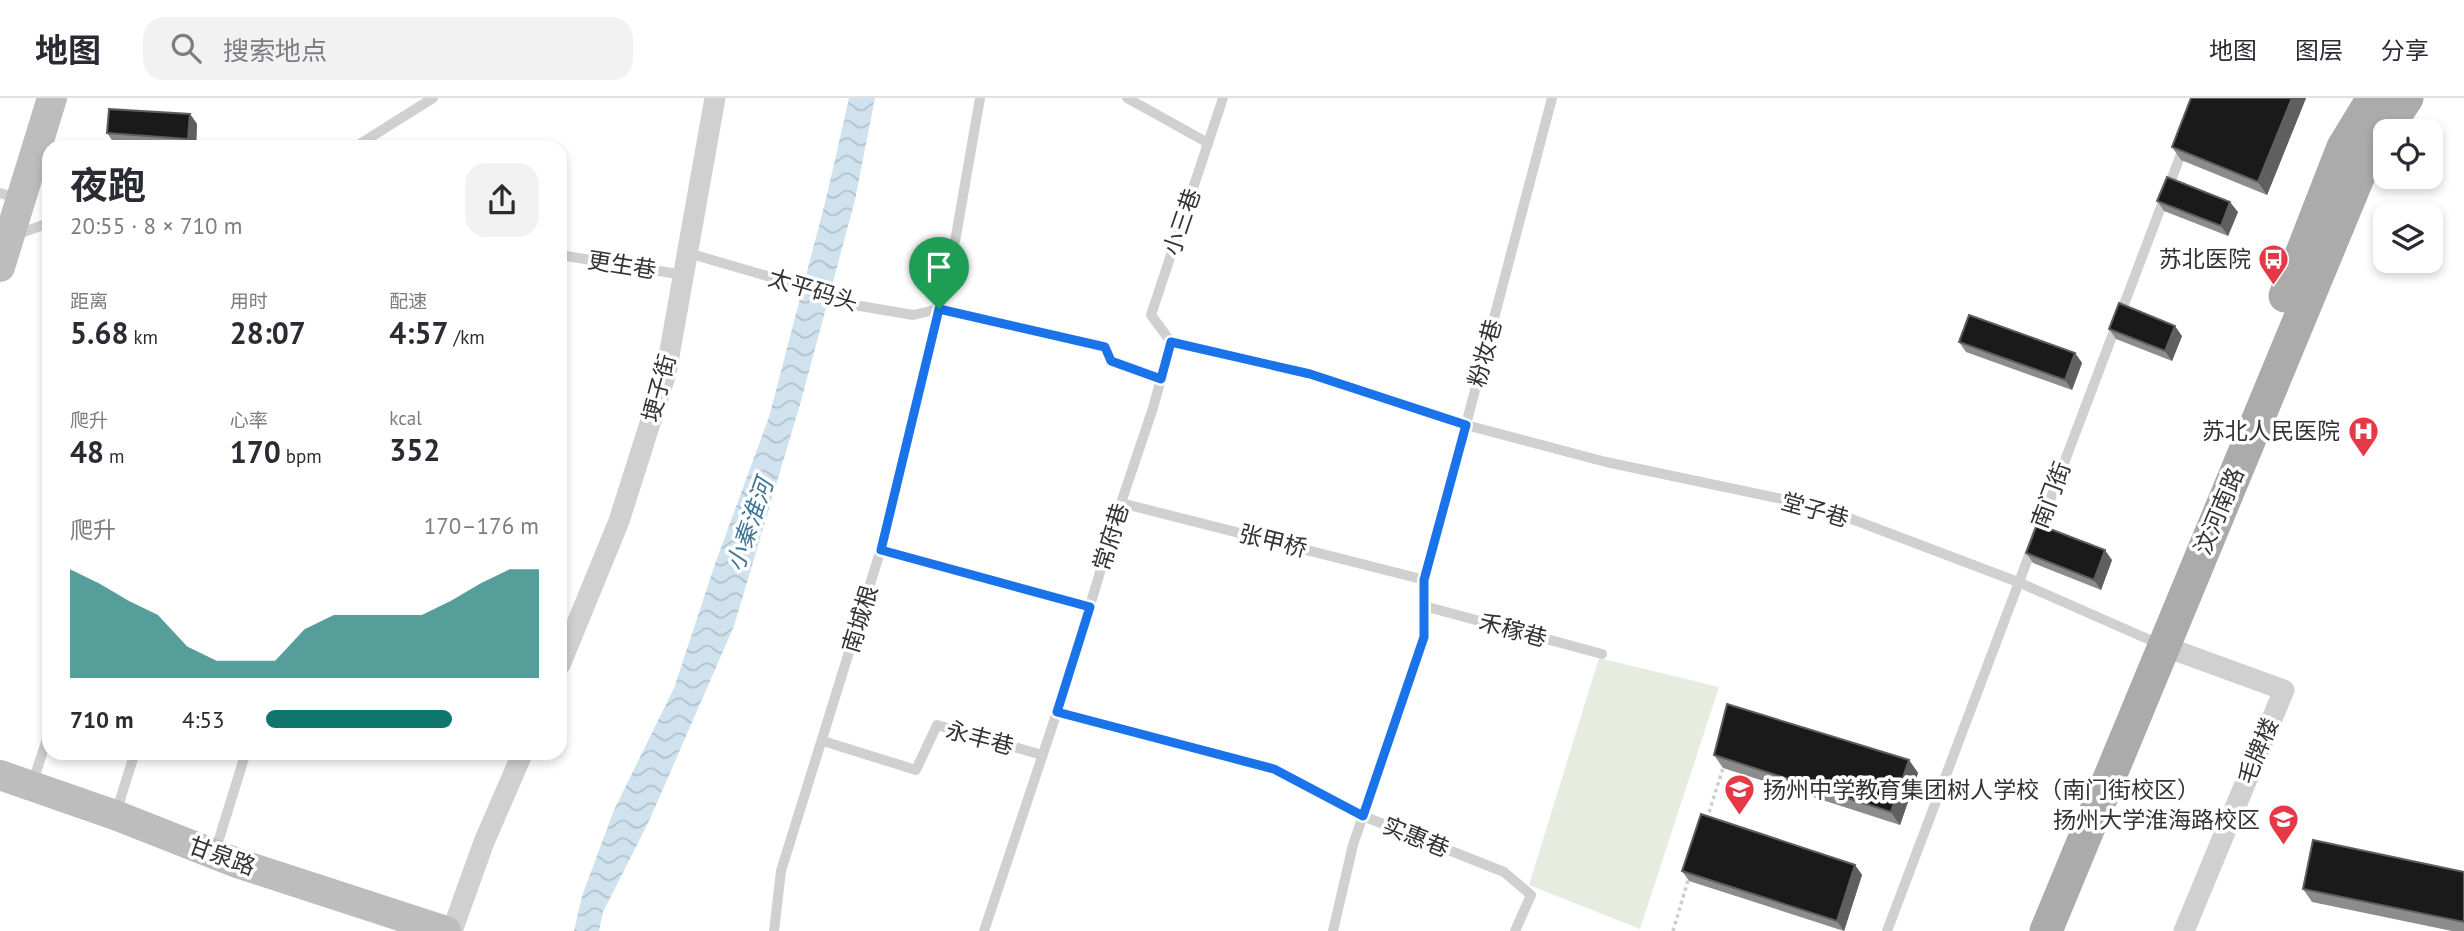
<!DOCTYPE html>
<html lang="zh">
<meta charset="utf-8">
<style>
:root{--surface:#fff;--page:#f2f2f3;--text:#2b2b33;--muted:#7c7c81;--line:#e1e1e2;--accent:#0f766e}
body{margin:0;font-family:"PT Sans","Noto Sans SC",sans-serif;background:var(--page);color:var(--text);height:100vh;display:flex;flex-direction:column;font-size:26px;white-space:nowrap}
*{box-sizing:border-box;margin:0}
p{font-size:23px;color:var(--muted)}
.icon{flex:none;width:38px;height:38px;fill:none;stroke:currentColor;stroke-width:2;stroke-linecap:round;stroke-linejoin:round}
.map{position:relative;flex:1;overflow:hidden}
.side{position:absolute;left:42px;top:42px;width:525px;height:620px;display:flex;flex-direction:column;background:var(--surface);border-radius:21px;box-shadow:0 4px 10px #0003}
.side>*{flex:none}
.fabs{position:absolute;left:2373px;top:21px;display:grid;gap:14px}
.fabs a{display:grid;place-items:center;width:70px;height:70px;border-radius:14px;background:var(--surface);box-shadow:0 4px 10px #0003;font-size:35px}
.pin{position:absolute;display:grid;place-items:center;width:60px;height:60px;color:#fff;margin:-72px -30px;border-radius:50% 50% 50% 0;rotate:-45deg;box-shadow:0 0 7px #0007}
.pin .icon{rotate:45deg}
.round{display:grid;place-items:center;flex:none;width:74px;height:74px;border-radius:21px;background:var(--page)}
.summary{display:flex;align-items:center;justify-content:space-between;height:119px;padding:0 28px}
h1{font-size:38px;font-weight:700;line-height:52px}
.stats{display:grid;grid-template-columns:repeat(3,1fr);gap:10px;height:119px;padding:7px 28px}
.stats div{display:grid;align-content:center}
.stats b{font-size:30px;font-weight:700}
.stats small{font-size:19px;font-weight:400}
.stats p{font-size:19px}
.chart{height:196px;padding:14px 28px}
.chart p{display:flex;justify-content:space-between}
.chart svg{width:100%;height:126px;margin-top:7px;fill:var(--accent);opacity:.7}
ul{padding:0 28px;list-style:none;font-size:23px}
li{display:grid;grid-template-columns:112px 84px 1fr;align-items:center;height:52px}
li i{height:18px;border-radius:9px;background:var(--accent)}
header{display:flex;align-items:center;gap:42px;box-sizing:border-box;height:98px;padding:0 35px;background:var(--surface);border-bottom:2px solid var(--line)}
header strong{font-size:33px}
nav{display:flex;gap:38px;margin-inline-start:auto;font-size:24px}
.search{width:490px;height:63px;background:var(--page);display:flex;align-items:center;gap:18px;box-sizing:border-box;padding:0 24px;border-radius:21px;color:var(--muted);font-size:26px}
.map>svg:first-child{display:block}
</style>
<header>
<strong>地图</strong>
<div class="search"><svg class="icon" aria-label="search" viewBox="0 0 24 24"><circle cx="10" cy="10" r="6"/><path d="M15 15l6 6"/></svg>搜索地点</div>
<nav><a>地图</a><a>图层</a><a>分享</a></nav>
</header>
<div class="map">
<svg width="2464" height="833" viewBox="0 0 2464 833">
<defs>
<pattern id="water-waves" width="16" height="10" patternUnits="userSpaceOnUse" patternTransform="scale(1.75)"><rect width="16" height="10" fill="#cfe2ee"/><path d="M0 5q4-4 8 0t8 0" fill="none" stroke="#b2c2cd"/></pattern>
</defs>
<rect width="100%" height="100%" fill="#fff"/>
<polygon fill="#e6ecdf" points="1599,560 1719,589 1640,831 1529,787"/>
<polygon fill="url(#water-waves)" points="849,0 875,0 855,102 801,303 734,528 649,723 603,814 599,833 574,833 582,798 614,712 674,590 715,466 769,319 826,101"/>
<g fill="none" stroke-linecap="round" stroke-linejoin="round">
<g stroke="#cdcdcd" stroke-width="3.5" stroke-dasharray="3.5 3.5" stroke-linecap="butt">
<polyline points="1707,721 1723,670"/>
<polyline points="1673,833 1689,779"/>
</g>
<g stroke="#d0d0d0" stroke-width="10">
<polyline points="1127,0 1208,45"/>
<polyline points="355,49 433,0"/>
<polyline points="0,95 19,101"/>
<polyline points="15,137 49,125"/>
<polyline points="688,155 798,187 837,204 913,217 939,211 1105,249 1111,263 1161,281"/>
<polyline points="560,157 684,177"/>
<polyline points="1171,244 1310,276 1466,327 1606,364 1820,409 2018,484 2150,542"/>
<polyline points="1171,244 1151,217 1223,0"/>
<polyline points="1121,405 1425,482"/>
<polyline points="881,451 1090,509"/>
<polyline points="1424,508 1602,556"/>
<polyline points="1057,614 1274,671 1363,718 1504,774 1531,797 1515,833"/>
<polyline points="823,643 916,672 937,627 1042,657"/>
<polyline points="32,686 49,635"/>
<polyline points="116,715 135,654"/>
<polyline points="215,754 246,654"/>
<polyline points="774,833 781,773 881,451 914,323 956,138 980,0"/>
<polyline points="984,833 1065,590 1121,405 1153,310 1171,244"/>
<polyline points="1333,833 1353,747 1424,539 1425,482 1552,0"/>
<polyline points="1887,833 2184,48"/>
</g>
<g stroke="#d0d0d0" stroke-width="21">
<polyline points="2163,548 2284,592 2184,833"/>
<polyline points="560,567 619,423 666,275 715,0"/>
<polyline points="452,833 484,744 523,654"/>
</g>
<g stroke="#bdbdbd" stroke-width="30">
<polyline points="0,169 52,0"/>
<polyline points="0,677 115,717 237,765 446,833"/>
</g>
<g stroke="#ababab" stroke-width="33">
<polyline points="2285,198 2343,49 2373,0"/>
<polyline points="2046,833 2365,63 2407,0"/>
</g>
</g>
<g fill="#8c8c8c">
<polygon points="2306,0 2267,97 2181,62 2172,49"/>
<polygon points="190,16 197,26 196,49 170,49 114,45 107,35"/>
<polygon points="2157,103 2238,114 2228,138 2164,113"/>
<polygon points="2109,231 2182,238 2172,263 2116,241"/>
<polygon points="1959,244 2075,255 2082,265 2072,292 1966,254"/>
<polygon points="2026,455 2112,462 2101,492 2033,465"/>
<polygon points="1714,657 1909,662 1918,675 1900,727 1723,670"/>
<polygon points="1855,767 1862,777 1844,833 1689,783 1682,773"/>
<polygon points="2464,774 2464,833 2452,833 2312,804 2303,791"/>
</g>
<g fill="#5f5f5f">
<polygon points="2292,0 2306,0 2267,97 2258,84"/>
<polygon points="190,16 197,26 196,49 194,49 188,41"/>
<polygon points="2230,104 2238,114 2228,138 2221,128"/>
<polygon points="2175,228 2182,238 2172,263 2165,253"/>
<polygon points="2075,255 2082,265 2072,292 2065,282"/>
<polygon points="2105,452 2112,462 2101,492 2094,482"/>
<polygon points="1909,662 1918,675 1900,727 1891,714"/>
<polygon points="1855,767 1862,777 1844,833 1837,823"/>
</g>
<g fill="#1a1a1a" stroke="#5f5f5f" stroke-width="2">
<polygon points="2191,0 2292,0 2258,84 2172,49"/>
<polygon points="109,11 190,16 188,41 107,35"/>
<polygon points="2167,79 2230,104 2221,128 2157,103"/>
<polygon points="2119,205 2175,228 2165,253 2109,231"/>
<polygon points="1969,217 2075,255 2065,282 1959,244"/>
<polygon points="2037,426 2105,452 2094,482 2026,455"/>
<polygon points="1727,606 1909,662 1891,714 1714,657"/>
<polygon points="1701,716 1855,767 1837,823 1682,773"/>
<polygon points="2313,742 2464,774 2464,824 2303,791"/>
</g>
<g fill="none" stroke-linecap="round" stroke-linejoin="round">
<defs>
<polygon id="route" points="939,211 1105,249 1111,263 1161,281 1171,244 1310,276 1466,327 1424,482 1424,539 1363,718 1274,671 1057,614 1090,509 881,452"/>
</defs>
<use href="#route" stroke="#fff" stroke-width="14"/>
<use href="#route" stroke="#1a73e8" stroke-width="9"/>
</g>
<defs>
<symbol id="bus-pin" viewBox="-11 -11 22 30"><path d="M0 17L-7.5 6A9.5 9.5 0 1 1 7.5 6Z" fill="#e63946" stroke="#fff"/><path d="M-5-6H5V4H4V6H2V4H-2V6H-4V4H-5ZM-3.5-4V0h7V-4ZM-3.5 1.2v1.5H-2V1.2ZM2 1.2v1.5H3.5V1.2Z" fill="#fff"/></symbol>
<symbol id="hospital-pin" viewBox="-11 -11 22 30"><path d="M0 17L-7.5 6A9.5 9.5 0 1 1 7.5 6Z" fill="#e63946" stroke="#fff"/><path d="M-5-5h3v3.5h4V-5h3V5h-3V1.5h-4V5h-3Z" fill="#fff"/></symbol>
<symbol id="school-pin" viewBox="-11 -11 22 30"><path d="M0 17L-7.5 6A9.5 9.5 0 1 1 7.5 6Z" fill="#e63946" stroke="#fff"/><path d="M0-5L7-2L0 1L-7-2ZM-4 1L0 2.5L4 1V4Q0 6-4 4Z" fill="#fff"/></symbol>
<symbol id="university-pin" viewBox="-11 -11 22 30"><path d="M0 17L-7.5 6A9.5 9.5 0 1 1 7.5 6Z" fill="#e63946" stroke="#fff"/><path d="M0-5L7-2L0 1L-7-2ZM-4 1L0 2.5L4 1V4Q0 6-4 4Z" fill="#fff"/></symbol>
</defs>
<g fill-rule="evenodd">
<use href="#bus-pin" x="2256" y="144" width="35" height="47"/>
<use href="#hospital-pin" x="2346" y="316" width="35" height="47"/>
<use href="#school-pin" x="1722" y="674" width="35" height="47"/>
<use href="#university-pin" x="2266" y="704" width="35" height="47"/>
</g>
<g text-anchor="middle" stroke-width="7" stroke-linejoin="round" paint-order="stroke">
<g font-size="23" fill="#333" stroke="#fff">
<text transform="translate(1182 124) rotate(-71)" y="8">小三巷</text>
<text transform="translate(622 167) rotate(9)" y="8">更生巷</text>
<text transform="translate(813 192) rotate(17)" y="8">太平码头</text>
<text transform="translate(1485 255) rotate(-75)" y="8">粉妆巷</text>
<text transform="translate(659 290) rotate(-75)" y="8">埂子街</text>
<text transform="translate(2051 397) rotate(-69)" y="8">南门街</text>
<text transform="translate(1815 412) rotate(16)" y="8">堂子巷</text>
<text transform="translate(2219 413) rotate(-67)" y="8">汶河南路</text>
<text transform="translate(1111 439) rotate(-73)" y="8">常府巷</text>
<text transform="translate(1273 443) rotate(14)" y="8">张甲桥</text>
<text transform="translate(860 521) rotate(-73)" y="8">南城根</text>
<text transform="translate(1513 532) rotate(15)" y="8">禾稼巷</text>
<text transform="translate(980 640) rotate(15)" y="8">永丰巷</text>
<text transform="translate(2258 653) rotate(-67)" y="8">毛牌楼</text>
<text transform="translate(1416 739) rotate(22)" y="8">实惠巷</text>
<text transform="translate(222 758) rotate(20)" y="8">甘泉路</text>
</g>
<g font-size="23" fill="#333" stroke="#fff" text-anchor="end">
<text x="2251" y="169">苏北医院</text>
<text x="2340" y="341">苏北人民医院</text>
<text x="1763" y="700" text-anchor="start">扬州中学教育集团树人学校（南门街校区）</text>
<text x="2260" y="730">扬州大学淮海路校区</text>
</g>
<g font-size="24" font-style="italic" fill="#3f7597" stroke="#fff">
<text transform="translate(750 427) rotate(-71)" y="8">小秦淮河</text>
</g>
</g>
</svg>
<div class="fabs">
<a><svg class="icon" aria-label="locate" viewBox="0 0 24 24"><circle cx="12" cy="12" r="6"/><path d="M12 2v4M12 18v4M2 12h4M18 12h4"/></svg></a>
<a><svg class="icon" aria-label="layers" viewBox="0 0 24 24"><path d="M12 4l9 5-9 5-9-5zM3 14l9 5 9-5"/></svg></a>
</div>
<div class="pin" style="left:939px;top:211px;background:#1e9e55"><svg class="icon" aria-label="arrive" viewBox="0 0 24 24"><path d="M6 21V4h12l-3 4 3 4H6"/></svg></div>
<section class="side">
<div class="summary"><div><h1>夜跑</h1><p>20:55 · 8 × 710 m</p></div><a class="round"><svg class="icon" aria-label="share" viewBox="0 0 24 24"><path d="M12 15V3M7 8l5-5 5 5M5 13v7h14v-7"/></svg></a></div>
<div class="stats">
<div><p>距离</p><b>5.68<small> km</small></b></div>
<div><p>用时</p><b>28:07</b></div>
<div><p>配速</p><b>4:57<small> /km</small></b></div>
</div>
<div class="stats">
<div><p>爬升</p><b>48<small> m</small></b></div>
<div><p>心率</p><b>170<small> bpm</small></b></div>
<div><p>kcal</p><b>352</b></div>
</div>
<div class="chart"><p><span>爬升</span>170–176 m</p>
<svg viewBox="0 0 160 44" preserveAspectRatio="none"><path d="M0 44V6L10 11L20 17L30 22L40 33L50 38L60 38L70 38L80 27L90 22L100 22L110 22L120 22L130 17L140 11L150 6L160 6V44z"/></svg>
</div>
<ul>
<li><b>710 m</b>4:53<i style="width:68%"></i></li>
</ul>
</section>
</div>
